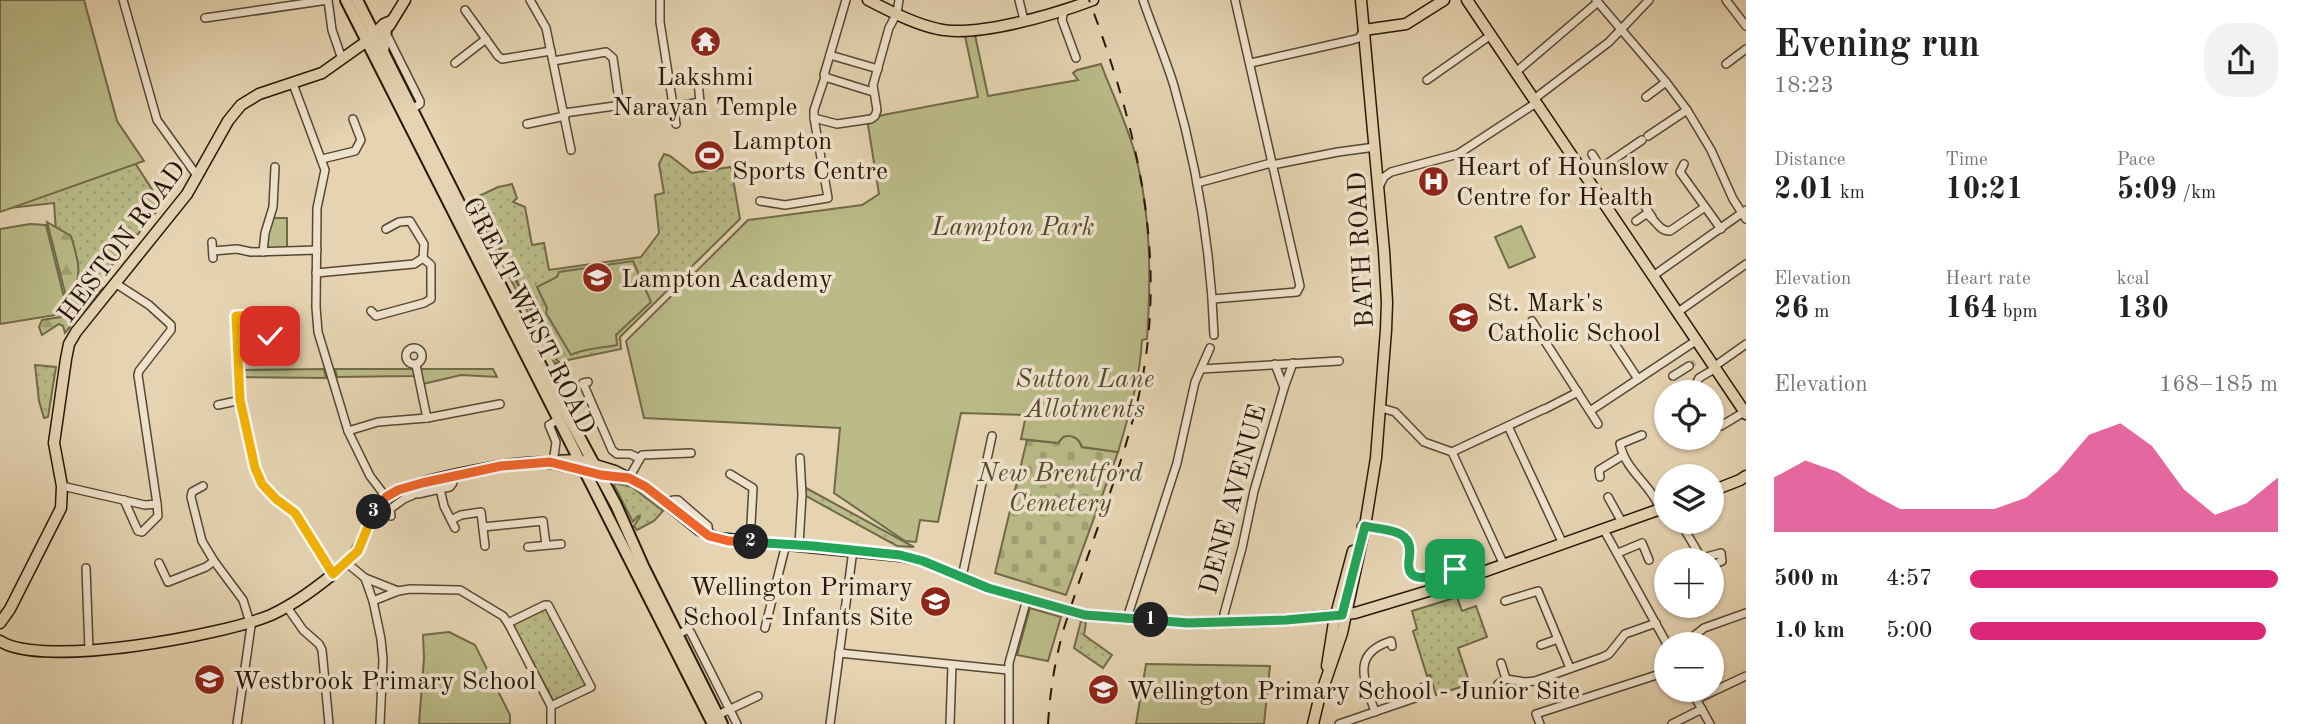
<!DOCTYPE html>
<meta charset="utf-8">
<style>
:root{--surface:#fff;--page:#f2f2f2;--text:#222;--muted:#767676;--accent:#db2777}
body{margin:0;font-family:"Old Standard TT",serif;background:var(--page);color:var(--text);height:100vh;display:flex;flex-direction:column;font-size:26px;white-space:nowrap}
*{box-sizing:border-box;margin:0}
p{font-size:23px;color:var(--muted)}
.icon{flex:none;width:38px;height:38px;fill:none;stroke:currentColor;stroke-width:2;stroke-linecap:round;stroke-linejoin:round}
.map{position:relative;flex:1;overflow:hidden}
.panel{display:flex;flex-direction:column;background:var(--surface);width:560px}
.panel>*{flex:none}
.fabs{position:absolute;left:1654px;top:380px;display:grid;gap:14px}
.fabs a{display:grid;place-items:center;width:70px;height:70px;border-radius:50%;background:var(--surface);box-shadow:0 2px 5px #0004;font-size:35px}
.pin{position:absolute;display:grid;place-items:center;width:60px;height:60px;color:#fff;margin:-30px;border-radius:14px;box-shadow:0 4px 10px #0006}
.km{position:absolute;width:35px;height:35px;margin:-18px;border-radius:50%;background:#222;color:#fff;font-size:19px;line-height:35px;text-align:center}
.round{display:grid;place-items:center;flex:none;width:74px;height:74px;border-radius:28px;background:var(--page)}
.summary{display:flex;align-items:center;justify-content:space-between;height:119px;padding:0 28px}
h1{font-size:38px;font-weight:700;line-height:52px}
.figures{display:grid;grid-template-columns:repeat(3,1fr);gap:10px;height:119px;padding:7px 28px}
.figures div{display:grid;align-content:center}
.figures b{font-size:30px;font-weight:700}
.figures small{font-size:19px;font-weight:400}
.figures p{font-size:19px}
.chart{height:196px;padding:14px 28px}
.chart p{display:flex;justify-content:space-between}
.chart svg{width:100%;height:126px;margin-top:7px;fill:var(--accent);opacity:.7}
ul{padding:0 28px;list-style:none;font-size:23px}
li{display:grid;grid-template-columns:112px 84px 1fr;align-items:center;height:52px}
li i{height:18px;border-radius:9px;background:var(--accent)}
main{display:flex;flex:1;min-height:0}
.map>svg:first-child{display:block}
</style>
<main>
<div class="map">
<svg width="1746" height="724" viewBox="0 0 1746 724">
<defs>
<pattern id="grass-dots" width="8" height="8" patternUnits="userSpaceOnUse" patternTransform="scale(1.75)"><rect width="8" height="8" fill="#babb88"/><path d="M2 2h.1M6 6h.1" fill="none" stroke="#a0a074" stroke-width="1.8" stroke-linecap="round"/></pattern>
<pattern id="forest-firs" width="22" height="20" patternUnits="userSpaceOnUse" patternTransform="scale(1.75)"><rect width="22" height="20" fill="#babb88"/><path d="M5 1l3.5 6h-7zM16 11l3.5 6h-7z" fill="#a0a074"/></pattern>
<pattern id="cemetery-stones" width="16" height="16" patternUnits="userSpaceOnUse" patternTransform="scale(1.75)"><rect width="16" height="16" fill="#babb88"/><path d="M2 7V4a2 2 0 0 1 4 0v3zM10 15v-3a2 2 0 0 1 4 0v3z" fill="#a0a074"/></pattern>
</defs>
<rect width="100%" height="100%" fill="#e5d3b1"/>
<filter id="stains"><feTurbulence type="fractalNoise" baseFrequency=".00286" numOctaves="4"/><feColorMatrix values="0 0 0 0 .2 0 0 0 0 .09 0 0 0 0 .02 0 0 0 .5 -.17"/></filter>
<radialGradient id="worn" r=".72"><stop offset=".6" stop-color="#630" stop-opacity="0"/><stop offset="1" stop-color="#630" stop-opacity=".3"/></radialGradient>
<g fill="url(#grass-dots)" stroke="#716a48" stroke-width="2">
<polygon points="0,0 96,68 130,155 162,205 76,309 56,231 54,203 0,209"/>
<polygon points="664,154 670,156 692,173 731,167 740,219 620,337 621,349 558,362 475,198 498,187 512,184 517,198 513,202 525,207 532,245 544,243 549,270 641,257 659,233 655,195 664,193 659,164"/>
<polygon points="35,365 56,367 48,417 44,418 39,401"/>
<polygon points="615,483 632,487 663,511 654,521 637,530 634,526 640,517 638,516 633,522 614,485"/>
<polygon points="806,488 914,547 897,546 806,496"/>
<polygon points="1457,597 1462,611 1476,606 1487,637 1458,648 1470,684 1436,695 1430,675 1427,676 1413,631 1417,629 1412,611"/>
<polygon points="545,608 548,609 586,682 584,687 554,702 513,626 513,624"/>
<polygon points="1081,621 1086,622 1084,635 1112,655 1103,668 1074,648"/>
</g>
<g fill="url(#forest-firs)" stroke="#716a48" stroke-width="2">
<polygon points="473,198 558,363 555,364 469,200"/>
<path d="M47,222L71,236C77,256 82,271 75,291L78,300L86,299L103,287L65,333L63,326L59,324L42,335L39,327L42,320L67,316L70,312Z"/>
</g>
<polygon fill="url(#cemetery-stones)" stroke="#716a48" stroke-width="2" points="1069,435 1078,439 1082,447 1118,452 1066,595 995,573 1027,440 1058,443 1063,437"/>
<g fill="#babb88" stroke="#716a48" stroke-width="2">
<polygon points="0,0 84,0 117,121 144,161 0,212"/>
<path d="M975,35L988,96L1078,80L1073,73L1077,70L1101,64C1113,96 1129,128 1137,161C1151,219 1151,279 1147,339L1142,340C1140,378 1129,415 1118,452L1082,447C1079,438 1072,434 1063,437L1058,443L1021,439L1026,415L961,413L938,522L920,520L916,542L905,541L834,493L840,428L644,418L626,341L748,220L862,205L879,194L868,125L871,119L883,115L978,97L965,36Z"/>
<polygon points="273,218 287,218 287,248 268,249 268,235"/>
<polygon points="30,224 46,225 68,313 0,324 0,229"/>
<polygon points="1521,226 1535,257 1509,268 1495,237"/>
<path d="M633,261L651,302L616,335L617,345C602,348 582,349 571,355L546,313L547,308L537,287L557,277L559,272Z"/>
<polygon points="324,369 326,378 241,377 241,370"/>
<polygon points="335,369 414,369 414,376 337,377"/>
<polygon points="420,369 493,369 497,377 461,375 423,384"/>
<polygon points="1030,608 1061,617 1048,661 1017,655"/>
<polygon points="449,632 475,645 510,715 510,724 419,724 424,658 423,635"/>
<polygon points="1146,664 1270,666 1264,724 1136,724"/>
</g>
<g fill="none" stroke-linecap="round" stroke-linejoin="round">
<polyline stroke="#bfae8f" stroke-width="7" stroke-dasharray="7 3.5" stroke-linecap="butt" points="1689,366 1698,360"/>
<defs>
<g id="minor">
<polyline points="123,0 157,120 198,177"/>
<polyline points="530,0 546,28 571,150"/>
<polyline points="660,0 660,22 676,124"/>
<polyline points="846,0 824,75 828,78 873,92"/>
<polyline points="1019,0 1024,20"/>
<path d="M1143,0C1153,29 1165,57 1174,86C1197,166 1211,252 1214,335"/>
<polyline points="1596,0 1666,82 1687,110 1711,150 1733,199 1746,219"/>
<polyline points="1726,0 1746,26"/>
<polyline points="465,10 498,56 502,59 551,51"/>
<polyline points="1064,10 1062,20 1076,58"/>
<polyline points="205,18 328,0 332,30 342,59"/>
<polyline points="387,35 420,101 420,104 412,109"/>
<polyline points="830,55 878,69"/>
<polyline points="553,61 606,52 613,58 619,100 615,106 564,113"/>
<polyline points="455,63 486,39"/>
<polyline points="1251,63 1352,40 1359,38 1364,30"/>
<polyline points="1726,64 1746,49"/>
<polyline points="1516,72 1598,2"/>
<polyline points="1427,80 1491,35"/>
<polyline points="670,83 693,79 698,82 700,102 673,107"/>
<polyline points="293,84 325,170 317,208 316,307 318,332 348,431 370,476 386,497"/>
<polyline points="1646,97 1666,82"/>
<polyline points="1534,99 1609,42 1649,0"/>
<polyline points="814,118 837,124 871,119 875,116 877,110 873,85 889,28 897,13 899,0"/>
<polyline points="527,124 565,116"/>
<polyline points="1648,136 1687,110"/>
<polyline points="1592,154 1601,168 1642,140"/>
<polyline points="322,159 355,151 361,140 353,119"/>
<polyline points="1684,164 1680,172 1721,229"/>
<polyline points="1272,165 1338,152 1375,147"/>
<polyline points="1197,183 1271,163"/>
<polyline points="1380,185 1384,177 1391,172 1458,154 1536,103"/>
<polyline points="760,201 785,205 828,198 814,118 814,110 825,77"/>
<polyline points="1642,202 1652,217"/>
<path d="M1636,221L1646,214C1656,219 1658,231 1670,231L1705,207"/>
<polyline points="212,242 213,258"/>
<polyline points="213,251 237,249 251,252 317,250"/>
<polyline points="263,252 265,233 273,207 275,167"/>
<polyline points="316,273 414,264 423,258 424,244 410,221 399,222 386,229"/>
<polyline points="1653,276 1746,210"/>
<polyline points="1213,299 1297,292 1300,286 1235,0"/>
<polyline points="371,311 376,316 424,303 431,299 431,265 423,258"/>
<polyline points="1678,312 1746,264"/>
<polyline points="1532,321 1598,424"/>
<polyline points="270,336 270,321 263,315 236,316 241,400 255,468 262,483 276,499 294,513 333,574"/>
<polyline points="1613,341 1638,379"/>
<circle cx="414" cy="356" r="8"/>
<polyline points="416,365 427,418"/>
<polyline points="1715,366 1746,344"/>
<polyline points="1201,369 1339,361"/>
<polyline points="1673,376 1689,366"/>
<polyline points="588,382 583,383 612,450 617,454 630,454 639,458"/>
<polyline points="1284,388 1293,363"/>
<polyline points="1685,392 1695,386 1699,378 1716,368"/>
<polyline points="218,405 241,400"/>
<polyline points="1381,408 1395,412 1424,442 1452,452 1544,409"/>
<polyline points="1545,409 1578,392"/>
<polyline points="1590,411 1697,340"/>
<polyline points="1712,420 1715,426 1721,426 1744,412"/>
<polyline points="1508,426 1563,544"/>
<polyline points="348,431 378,422 427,418 500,404"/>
<path d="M1642,435L1620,444C1626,472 1651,484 1660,509"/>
<polyline points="1452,452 1504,565"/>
<polyline points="553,463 556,442 549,425 559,419"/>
<polyline points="730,474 753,488 750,542"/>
<polyline points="452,476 453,483 450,487 440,489 444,506 455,528"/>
<polyline points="1600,477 1599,470 1622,456"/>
<polyline points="629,478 642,455 691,453"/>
<polyline points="62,486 145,505 157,504 138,375 139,371 171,330 171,325 149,305 115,283"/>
<polyline points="203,486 192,492 191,497 202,541 214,561 243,600 251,626 237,724"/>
<polyline points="418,494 440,489"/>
<polyline points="1608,497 1623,524"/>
<polyline points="124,500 138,531 142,532 158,516 157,504"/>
<polyline points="669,506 673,500 678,500 708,526 709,536"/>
<polyline points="391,516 390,509 404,499 413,495"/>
<polyline points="451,520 461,515 481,512 485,546"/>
<polyline points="1680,522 1702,559"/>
<path d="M1361,526C1373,528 1397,528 1405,538C1418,551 1396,577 1425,579L1465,565L1462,550"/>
<polyline points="483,527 543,521 546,545"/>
<polyline points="1604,530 1667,644"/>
<polyline points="799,545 802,495 800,458"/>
<polyline points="528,547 561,544"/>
<polyline points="1618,553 1642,543 1649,560"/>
<polyline points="1695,560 1721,553 1722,561 1712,565"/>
<polyline points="159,563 168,582 206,567 214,561"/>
<polyline points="347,563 365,578 373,601 381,639 383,660 380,724"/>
<polyline points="86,568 89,650"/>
<polyline points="962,577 992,436"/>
<polyline points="365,578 398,591 410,589 460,590 503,616 508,623"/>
<polyline points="373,601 398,591"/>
<polyline points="1505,601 1538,591 1570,668"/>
<polyline points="287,607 303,630 319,644 322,650 329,724"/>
<polyline points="1127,618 1177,463 1195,382 1210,348"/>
<polyline points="1224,622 1224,614 1242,548 1254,491 1284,388 1275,364"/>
<polyline points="765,628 786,544"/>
<polyline points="677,635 688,629 691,633 737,724"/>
<polyline points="1684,644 1704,628 1746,613"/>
<polyline points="1541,645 1558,639"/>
<polyline points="839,653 1008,670"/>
<polyline points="1501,663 1506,679"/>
<polyline points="1498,684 1506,679 1525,682 1535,681 1603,657 1609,654 1625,634 1656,623"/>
<polyline points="1691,690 1710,724"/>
<polyline points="1697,699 1746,676"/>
<path d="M1375,712C1365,681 1350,654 1391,641L1392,646"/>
<polyline points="718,715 758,696"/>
<polyline points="551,724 551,706 508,623 545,605 548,605 591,687 551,706"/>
<polyline points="830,724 853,550"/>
<polyline points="950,724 952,665"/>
<polyline points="1009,724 1009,663 1027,599"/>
<polyline points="1339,724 1415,698 1419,696 1421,688 1428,685"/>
<polyline points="1540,724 1536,714 1666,672"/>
<polyline points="1672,724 1702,709"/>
</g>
<g id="major">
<path d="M868,0C890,11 914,24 938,29C976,38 1056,14 1093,0"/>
<polyline points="1467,0 1746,414"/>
<polyline points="389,26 405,0"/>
<polyline points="1364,30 1406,24 1444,0"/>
<polyline points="553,461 579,460 615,471 646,487 699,530 717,538 900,556 923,561 988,588 1064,609"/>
<polyline points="1712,491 1740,480 1746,476"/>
<polyline points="1083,615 1188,623 1286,620 1355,613 1435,589 1666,507"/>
<polyline points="0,623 10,609 61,508 62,486 54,443 66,359 69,344 76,332 187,194 228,121 241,105 259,94 322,73 367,41 384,24 391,21"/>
<path d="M0,641C42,669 224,635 271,615C297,603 323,583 345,564C371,543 366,503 400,490C428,479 523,458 551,463C575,467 599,479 624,476"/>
<polyline points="1327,666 1334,622 1353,551"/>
<polyline points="1320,697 1342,633 1365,526 1376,458 1386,330 1387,302 1384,251 1361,0"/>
<polyline points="1313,724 1321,691"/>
</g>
<g id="highway">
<polyline points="346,0 713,724"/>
<polyline points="357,0 543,370 616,505 644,568 722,724"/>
<polyline points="383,52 386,29"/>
</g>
</defs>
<use href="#minor" stroke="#574732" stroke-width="10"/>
<use href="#major" stroke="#281807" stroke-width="13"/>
<use href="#highway" stroke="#281807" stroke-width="14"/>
<use href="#minor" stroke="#eee2cc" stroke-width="7"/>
<use href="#major" stroke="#e5d3b1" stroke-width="10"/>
<use href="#highway" stroke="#e5d3b1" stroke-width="10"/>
<path stroke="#281807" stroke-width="2" stroke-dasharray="12 12" stroke-linecap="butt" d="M1048,724C1050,691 1055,660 1064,628C1075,594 1086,561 1098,527C1116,476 1135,423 1144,369C1165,242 1134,119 1089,0"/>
<defs>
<polyline id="major-bridge" points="1064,609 1083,615"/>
</defs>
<use href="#major-bridge" stroke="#281807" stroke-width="13" stroke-linecap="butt"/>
<use href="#major-bridge" stroke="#e5d3b1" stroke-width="10"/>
</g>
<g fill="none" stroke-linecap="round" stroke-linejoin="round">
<defs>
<path id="split-1" d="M1151,620L1188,623L1286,620L1342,615L1365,526C1376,529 1399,529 1406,539C1411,545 1410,553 1409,560C1405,590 1440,573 1455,569"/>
<polyline id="split-2" points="751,542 813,546 900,555 923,561 988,588 1085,615 1151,620"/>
<polyline id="split-3" points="374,512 386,497 398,490 422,483 501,466 550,462 601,475 629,478 646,487 709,536 729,541 751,542"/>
<polyline id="split-4" points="270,336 270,320 263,315 236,316 240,400 255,468 262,484 276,499 295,513 333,574 358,551 374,512"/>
</defs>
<use href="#split-1" stroke="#fff" stroke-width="14"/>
<use href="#split-2" stroke="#fff" stroke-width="14"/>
<use href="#split-3" stroke="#fff" stroke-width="14"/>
<use href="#split-4" stroke="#fff" stroke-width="14"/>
<use href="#split-1" stroke="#22a559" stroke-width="9"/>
<use href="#split-2" stroke="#22a559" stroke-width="9"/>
<use href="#split-3" stroke="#f0652b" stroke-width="9"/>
<use href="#split-4" stroke="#f5b400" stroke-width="9"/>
</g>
<defs>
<symbol id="temple-disc" viewBox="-11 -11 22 22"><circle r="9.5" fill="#8f2418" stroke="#eee2cc"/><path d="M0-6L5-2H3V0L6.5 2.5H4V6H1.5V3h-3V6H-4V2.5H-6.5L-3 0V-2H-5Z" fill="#fff"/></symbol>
<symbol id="stadium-disc" viewBox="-11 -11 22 22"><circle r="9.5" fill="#8f2418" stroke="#eee2cc"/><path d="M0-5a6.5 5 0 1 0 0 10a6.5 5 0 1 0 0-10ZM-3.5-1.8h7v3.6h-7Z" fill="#fff"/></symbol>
<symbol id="hospital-disc" viewBox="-11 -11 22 22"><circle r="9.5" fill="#8f2418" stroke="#eee2cc"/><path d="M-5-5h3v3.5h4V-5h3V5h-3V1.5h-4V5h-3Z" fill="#fff"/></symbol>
<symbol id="school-disc" viewBox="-11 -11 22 22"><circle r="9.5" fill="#8f2418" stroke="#eee2cc"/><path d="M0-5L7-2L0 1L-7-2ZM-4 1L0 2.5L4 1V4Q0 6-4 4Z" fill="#fff"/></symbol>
</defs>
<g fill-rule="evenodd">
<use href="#temple-disc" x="688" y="24" width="35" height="35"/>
<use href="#stadium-disc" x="692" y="138" width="35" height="35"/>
<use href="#hospital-disc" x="1416" y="164" width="35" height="35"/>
<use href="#school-disc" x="580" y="260" width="35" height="35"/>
<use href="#school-disc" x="1446" y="300" width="35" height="35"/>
<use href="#school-disc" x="918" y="584" width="35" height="35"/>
<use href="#school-disc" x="192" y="662" width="35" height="35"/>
<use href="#school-disc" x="1086" y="672" width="35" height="35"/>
</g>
<g text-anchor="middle" stroke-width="7" stroke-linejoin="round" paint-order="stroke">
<g font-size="26" fill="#281807" stroke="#eee2cc" text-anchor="start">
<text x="705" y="85" text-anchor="middle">Lakshmi<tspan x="705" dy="30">Narayan Temple</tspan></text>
<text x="732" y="149">Lampton<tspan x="732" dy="30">Sports Centre</tspan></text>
<text x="1456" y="175">Heart of Hounslow<tspan x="1456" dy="30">Centre for Health</tspan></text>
<text x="621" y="287">Lampton Academy</text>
<text x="1487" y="311">St. Mark's<tspan x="1487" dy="30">Catholic School</tspan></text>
<text x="913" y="595" text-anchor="end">Wellington Primary<tspan x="913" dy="30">School - Infants Site</tspan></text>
<text x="233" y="689">Westbrook Primary School</text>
<text x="1127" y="699">Wellington Primary School - Junior Site</text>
</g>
<g font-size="26" font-style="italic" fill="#54492e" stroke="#eee2cc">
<text x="1013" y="235">Lampton Park</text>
<text x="1085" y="387">Sutton Lane<tspan x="1085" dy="30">Allotments</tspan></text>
<text x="1060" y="481">New Brentford<tspan x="1060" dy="30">Cemetery</tspan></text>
</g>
<g font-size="26" fill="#281807" stroke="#eee2cc">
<text transform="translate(121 241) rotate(-53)" y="9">HESTON ROAD</text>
<text transform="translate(1360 250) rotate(-93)" y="9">BATH ROAD</text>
<text transform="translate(530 315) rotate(63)" y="9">GREAT WEST ROAD</text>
<text transform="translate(1232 499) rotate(-75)" y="9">DENE AVENUE</text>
</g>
</g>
<rect width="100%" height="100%" filter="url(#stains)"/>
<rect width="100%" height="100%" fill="url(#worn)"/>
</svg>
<div class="fabs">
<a><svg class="icon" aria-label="locate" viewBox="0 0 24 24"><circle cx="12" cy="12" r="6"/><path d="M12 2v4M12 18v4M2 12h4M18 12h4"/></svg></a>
<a><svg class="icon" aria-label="layers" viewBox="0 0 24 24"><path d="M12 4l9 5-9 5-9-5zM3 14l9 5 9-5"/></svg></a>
<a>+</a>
<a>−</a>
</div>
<div class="pin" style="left:1455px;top:569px;background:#1e9e55"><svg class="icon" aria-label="arrive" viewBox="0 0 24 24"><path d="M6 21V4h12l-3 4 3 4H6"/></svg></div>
<div class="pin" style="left:270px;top:336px;background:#d93025"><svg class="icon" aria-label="check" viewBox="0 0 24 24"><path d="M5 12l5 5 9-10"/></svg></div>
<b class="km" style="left:1151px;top:620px">1</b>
<b class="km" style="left:751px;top:542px">2</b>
<b class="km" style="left:374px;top:512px">3</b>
</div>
<section class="panel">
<div class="summary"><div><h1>Evening run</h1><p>18:23</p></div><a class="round"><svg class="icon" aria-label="share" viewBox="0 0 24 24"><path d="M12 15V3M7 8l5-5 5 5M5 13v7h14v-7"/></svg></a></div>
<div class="figures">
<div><p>Distance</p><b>2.01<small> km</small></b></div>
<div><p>Time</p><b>10:21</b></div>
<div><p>Pace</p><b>5:09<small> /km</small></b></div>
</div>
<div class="figures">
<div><p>Elevation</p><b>26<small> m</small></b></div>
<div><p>Heart rate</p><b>164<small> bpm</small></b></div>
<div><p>kcal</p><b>130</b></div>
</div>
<div class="chart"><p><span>Elevation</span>168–185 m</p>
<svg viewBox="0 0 160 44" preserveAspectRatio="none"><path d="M0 44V25L10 19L20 23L30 30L40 36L50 36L60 36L70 36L80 32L90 23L100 10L110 6L120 14L130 29L140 38L150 34L160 25V44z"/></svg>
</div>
<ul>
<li><b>500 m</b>4:57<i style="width:100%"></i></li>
<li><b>1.0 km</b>5:00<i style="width:96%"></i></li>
</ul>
</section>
</main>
